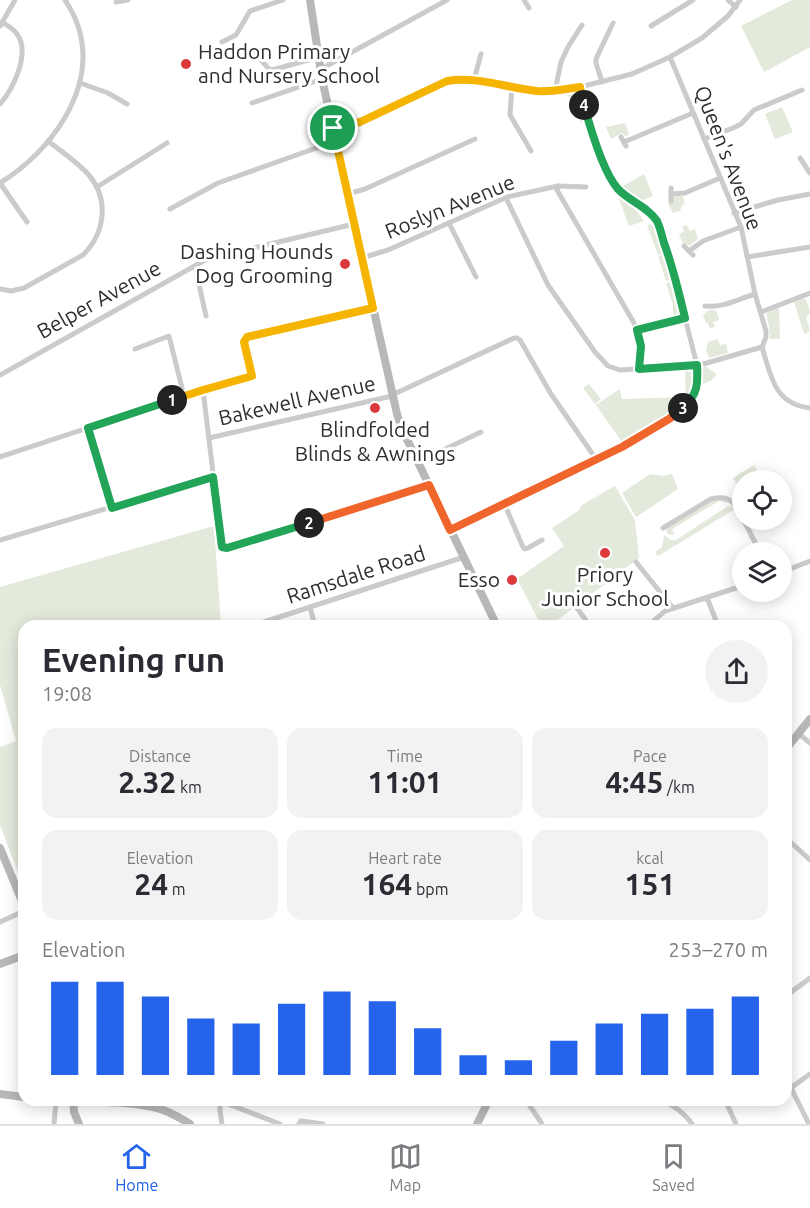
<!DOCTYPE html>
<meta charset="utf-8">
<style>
:root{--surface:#fff;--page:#f2f2f3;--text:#2b2b33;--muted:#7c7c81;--line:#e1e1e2;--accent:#2563eb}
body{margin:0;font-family:Ubuntu,sans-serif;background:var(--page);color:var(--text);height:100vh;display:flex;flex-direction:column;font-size:22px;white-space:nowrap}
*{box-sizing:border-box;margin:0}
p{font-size:20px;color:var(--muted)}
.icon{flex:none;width:33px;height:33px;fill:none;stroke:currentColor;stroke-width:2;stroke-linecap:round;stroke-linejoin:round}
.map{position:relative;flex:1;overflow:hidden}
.side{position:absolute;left:18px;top:620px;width:774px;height:486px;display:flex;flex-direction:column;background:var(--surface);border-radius:18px;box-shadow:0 3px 15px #0003}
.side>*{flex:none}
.fabs{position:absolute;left:732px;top:470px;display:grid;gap:12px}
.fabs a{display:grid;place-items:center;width:60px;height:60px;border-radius:50%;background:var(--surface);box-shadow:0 3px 15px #0003;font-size:30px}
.pin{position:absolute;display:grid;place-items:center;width:51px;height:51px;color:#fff;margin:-26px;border:3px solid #fff;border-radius:50%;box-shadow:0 2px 6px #0007}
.km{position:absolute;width:30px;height:30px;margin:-15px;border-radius:50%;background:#222;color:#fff;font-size:16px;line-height:30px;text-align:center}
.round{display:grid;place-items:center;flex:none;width:63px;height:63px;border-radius:32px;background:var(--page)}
.headline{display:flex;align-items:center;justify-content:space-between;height:102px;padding:0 24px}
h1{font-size:33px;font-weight:600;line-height:45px}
.figures{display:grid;grid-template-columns:repeat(3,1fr);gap:9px;height:102px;padding:6px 24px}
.figures div{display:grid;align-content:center;border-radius:15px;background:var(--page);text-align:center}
.figures b{font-size:30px;font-weight:600}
.figures small{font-size:16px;font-weight:400}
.figures p{font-size:16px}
.chart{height:168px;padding:12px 24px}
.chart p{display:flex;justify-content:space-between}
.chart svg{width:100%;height:108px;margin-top:6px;stroke:var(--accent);stroke-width:6}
.tabs{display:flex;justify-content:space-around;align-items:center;height:84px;border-top:2px solid var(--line);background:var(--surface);font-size:16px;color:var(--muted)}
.tabs a{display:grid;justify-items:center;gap:3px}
.tabs .on{color:var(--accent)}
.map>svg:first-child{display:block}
</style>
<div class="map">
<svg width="810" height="1124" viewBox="0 0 810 1124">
<rect width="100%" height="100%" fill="#fff"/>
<g fill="#e3eadc">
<polygon points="792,0 810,0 810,47 764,72 741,26"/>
<polygon points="573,90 579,95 586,121 581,123 576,104 567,95 568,91"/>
<polygon points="782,107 793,132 775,139 765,114"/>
<polygon points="624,123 626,125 629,135 625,136 622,133 611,139 606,127"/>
<polygon points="644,174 653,196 641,201 628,192 623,186"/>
<polygon points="673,195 683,196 685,204 682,205 680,211 673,213 668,204 674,200"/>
<polygon points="622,198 635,209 644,221 629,226 619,199"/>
<polygon points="651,224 652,226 655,225 665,252 658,255 647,225"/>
<polygon points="687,225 690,231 695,229 698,239 689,246 682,242 679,234 684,232 682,226"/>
<polygon points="665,254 671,279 666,281 658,256"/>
<polygon points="672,281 679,309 679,313 673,318 673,305 666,283"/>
<polygon points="803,298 806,300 810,311 810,313 806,317 810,331 804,334 794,302"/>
<polygon points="779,308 780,339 770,339 769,326 766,314 768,312"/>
<polygon points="709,310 716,310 719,320 713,322 715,327 710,328 708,323 706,323 703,315"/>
<polygon points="718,339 720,345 726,344 728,353 709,358 706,350 708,342"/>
<polygon points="705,366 717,374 712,380 703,384 702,371"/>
<path d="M685,371L691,372L694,376C694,385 692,393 686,401Z"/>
<polygon points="589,384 601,399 595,404 583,388"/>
<polygon points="618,390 620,390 622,399 684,397 684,402 666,416 622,442 596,405"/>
<polygon points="754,465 758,471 737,485 733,478"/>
<polygon points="650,474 663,476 672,474 678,489 636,517 622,493"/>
<polygon points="615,486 635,520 639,558 551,625 541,625 517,579 564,546 552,528 578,511 582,505"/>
<polygon points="717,499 728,501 727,503 719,501 672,529 674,534 673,535 668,534 666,531 669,526"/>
<polygon points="728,506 733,507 735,509 658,556 655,552 662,547 664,535 671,540 676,540"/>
<polygon points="214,526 221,625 24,626 24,888 0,825 0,747 16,741 0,685 0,587"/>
</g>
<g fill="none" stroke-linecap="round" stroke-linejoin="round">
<g stroke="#cbcbcb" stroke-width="5">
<polyline points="524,0 529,8"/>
<polyline points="728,0 736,7"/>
<polyline points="116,2 128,0"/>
<polyline points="0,26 15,0"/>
<polyline points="651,26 693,0"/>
<polyline points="222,42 236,35 250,11 283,0"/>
<polyline points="256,54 268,68 272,70 319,57"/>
<polyline points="321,69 447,0"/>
<polyline points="474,80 481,54"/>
<polyline points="602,82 596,63 596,59 613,23"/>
<polyline points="80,83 108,93 127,104"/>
<polyline points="512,86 510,115 531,151"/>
<polyline points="555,91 561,62 568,47 582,25"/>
<polyline points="252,103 322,79"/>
<path d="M0,104C13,89 31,53 17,34C14,29 8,26 2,22"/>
<polyline points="333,128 360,122 447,81 464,79 537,91 555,91 580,87 632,74 670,57 702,38 728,16 740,0"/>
<polyline points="621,137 626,146"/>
<polyline points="704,139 733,128 741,124 754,110 802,90"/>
<polyline points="624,142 693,113"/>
<polyline points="800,158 810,173"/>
<path d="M0,183C49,153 97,91 79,29C76,19 71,9 65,0"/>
<polyline points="0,183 27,222"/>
<path d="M558,186L557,190L634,323C641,339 640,352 639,369"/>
<polyline points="97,187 167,143"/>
<polyline points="348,194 365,189 475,139"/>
<polyline points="671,194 685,193 720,178"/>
<polyline points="507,197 507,200 548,285 595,352 608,366 620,370 700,365 762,347 766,337 766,331 755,294 741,227 670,57"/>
<polyline points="671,201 671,188"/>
<polyline points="170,209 218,183 336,141"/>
<polyline points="734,213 778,200 810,194"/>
<polyline points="449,223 476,277"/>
<polyline points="684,246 693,255"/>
<polyline points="689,251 703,241 741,227"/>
<polyline points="747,257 810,247"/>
<polyline points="362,258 388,250 507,197 558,186 586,187"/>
<polyline points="195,266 206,316"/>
<path d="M0,289L11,291L24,288L83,255C105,233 110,199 88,174C77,162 61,151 48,141"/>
<path d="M705,306C723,308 738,299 755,294"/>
<polyline points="761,312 810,293"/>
<polyline points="637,330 685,318"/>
<path d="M762,347C771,376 774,404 810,408"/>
<polyline points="135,349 169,336 184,396"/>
<polyline points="0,375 207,259 354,224"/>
<polyline points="203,390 222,547 227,548 429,485"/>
<polyline points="392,395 514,338 517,338 520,340 551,394 596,459"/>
<polyline points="88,428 112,508"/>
<polyline points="209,438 392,396"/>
<polyline points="0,457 203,390 252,377 244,342 247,337 373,308"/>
<polyline points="418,462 481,432"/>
<polyline points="504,503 523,547 525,549 528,548 542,540"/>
<polyline points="743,519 760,552"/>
<path d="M663,528L711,499C731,494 734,503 742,519"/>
<polyline points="450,529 622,447 662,424 683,409 690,402 697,389 698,382 697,365 675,279 657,222 648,212 624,195 618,188 609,177 590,125 580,87"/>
<polyline points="0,540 213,477"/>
<polyline points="636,562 673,608"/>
<polyline points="782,572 810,561"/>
<polyline points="706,599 708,600 718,626"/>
<polyline points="310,607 315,626"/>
<polyline points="577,608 590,626"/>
<polyline points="258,626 257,624 264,622 464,557"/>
<polyline points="648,626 665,611 742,586"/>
<polyline points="798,733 810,743"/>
<polyline points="786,838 810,860"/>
<polyline points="0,922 24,911"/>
<polyline points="786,996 810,978"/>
<polyline points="786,1078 792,1087 792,1090 809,1124"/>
<polyline points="792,1087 810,1074"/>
<polyline points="218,1100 220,1101 220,1111 222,1124"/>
<polyline points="220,1100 220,1101 280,1124"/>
<polyline points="526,1100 542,1124"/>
<path d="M663,1100C674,1107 684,1112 692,1124"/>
<polyline points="725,1100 736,1124"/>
<polyline points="54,1124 56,1102"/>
<polyline points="299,1124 301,1121 323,1124"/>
</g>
<g stroke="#b8b8b8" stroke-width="8">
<polyline points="310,0 322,79 397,414 402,429 497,626"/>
<polyline points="786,749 810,719"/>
<polyline points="0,848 24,906"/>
<polyline points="0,964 24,955"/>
<polyline points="0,1094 24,1097"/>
<path d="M40,1100C75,1104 112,1099 147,1106C163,1108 177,1116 190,1124"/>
<polyline points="73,1100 74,1112 79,1124"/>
<polyline points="477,1124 489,1100"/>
</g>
</g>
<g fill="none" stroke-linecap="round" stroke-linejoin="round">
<defs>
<polyline id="split-1" points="172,400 203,390 252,376 244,342 247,337 373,308 333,128"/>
<polyline id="split-2" points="172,400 88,428 112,508 213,477 222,547 227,548 309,523"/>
<polyline id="split-3" points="309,523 429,485 450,530 622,447 669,419 683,408"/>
<path id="split-4" d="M584,105C590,127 603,172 618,189C629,201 648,207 657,221C660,227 662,236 664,243C673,267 679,293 685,318L637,330L641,346L639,369L697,365C698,384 698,394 683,408"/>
<path id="split-5" d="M333,128L360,122L447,81C478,76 507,88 537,91C552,92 566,89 580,87L584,105"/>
</defs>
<use href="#split-1" stroke="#fff" stroke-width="12"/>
<use href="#split-2" stroke="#fff" stroke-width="12"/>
<use href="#split-3" stroke="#fff" stroke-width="12"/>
<use href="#split-4" stroke="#fff" stroke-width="12"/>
<use href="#split-5" stroke="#fff" stroke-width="12"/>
<use href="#split-1" stroke="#f5b400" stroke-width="8"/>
<use href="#split-2" stroke="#22a559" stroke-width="8"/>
<use href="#split-3" stroke="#f0652b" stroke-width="8"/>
<use href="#split-4" stroke="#22a559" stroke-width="8"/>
<use href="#split-5" stroke="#f5b400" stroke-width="8"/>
</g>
<g fill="#dc393c" stroke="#fff" stroke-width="2">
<circle cx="186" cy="64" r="6"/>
<circle cx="345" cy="264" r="6"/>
<circle cx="375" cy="408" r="6"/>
<circle cx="605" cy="553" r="6"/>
<circle cx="512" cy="580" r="6"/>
</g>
<g text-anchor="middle" stroke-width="6" stroke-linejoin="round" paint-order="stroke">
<g font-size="21" fill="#2e2e2e" stroke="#fff" text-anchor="end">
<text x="198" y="59" text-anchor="start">Haddon Primary<tspan x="198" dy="24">and Nursery School</tspan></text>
<text x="333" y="259">Dashing Hounds<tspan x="333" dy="24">Dog Grooming</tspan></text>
<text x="375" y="437" text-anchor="middle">Blindfolded<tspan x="375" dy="24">Blinds &amp; Awnings</tspan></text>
<text x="605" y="582" text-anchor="middle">Priory<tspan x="605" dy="24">Junior School</tspan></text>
<text x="500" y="587">Esso</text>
</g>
<g font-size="21" fill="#2e2e2e" stroke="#fff">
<text transform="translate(728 158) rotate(69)" y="7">Queen's Avenue</text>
<text transform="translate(450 207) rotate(-22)" y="7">Roslyn Avenue</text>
<text transform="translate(99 300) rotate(-29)" y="7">Belper Avenue</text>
<text transform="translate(297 401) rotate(-13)" y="7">Bakewell Avenue</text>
<text transform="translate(356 575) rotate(-18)" y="7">Ramsdale Road</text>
</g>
</g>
</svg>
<div class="fabs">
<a><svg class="icon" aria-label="locate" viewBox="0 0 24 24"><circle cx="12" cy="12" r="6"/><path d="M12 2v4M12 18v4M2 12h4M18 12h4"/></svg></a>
<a><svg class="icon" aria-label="layers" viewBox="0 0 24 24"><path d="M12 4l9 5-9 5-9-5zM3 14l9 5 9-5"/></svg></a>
</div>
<div class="pin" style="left:333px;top:128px;background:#1e9e55"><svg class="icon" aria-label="arrive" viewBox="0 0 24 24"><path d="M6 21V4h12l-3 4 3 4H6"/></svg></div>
<b class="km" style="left:172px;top:400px">1</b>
<b class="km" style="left:309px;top:523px">2</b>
<b class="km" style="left:683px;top:408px">3</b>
<b class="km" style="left:584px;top:105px">4</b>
<section class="side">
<div class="headline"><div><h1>Evening run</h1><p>19:08</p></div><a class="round"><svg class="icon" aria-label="share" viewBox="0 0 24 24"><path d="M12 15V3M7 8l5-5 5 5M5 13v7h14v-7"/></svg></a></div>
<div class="figures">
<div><p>Distance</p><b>2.32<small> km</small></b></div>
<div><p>Time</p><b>11:01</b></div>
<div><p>Pace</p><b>4:45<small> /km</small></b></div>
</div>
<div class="figures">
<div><p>Elevation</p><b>24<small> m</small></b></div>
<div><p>Heart rate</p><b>164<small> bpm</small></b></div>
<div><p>kcal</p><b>151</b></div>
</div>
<div class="chart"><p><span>Elevation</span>253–270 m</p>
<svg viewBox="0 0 160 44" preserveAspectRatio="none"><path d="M5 44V6M15 44V6M25 44V12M35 44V21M45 44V23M55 44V15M65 44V10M75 44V14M85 44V25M95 44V36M105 44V38M115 44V30M125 44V23M135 44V19M145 44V17M155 44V12"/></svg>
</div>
</section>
</div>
<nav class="tabs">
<a class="on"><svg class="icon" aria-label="home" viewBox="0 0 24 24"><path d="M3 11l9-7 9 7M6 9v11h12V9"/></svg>Home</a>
<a><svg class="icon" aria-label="map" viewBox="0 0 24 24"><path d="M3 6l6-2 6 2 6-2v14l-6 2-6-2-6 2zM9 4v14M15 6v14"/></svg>Map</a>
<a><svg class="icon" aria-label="saved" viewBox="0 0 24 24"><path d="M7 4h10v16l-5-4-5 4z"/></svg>Saved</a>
</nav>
